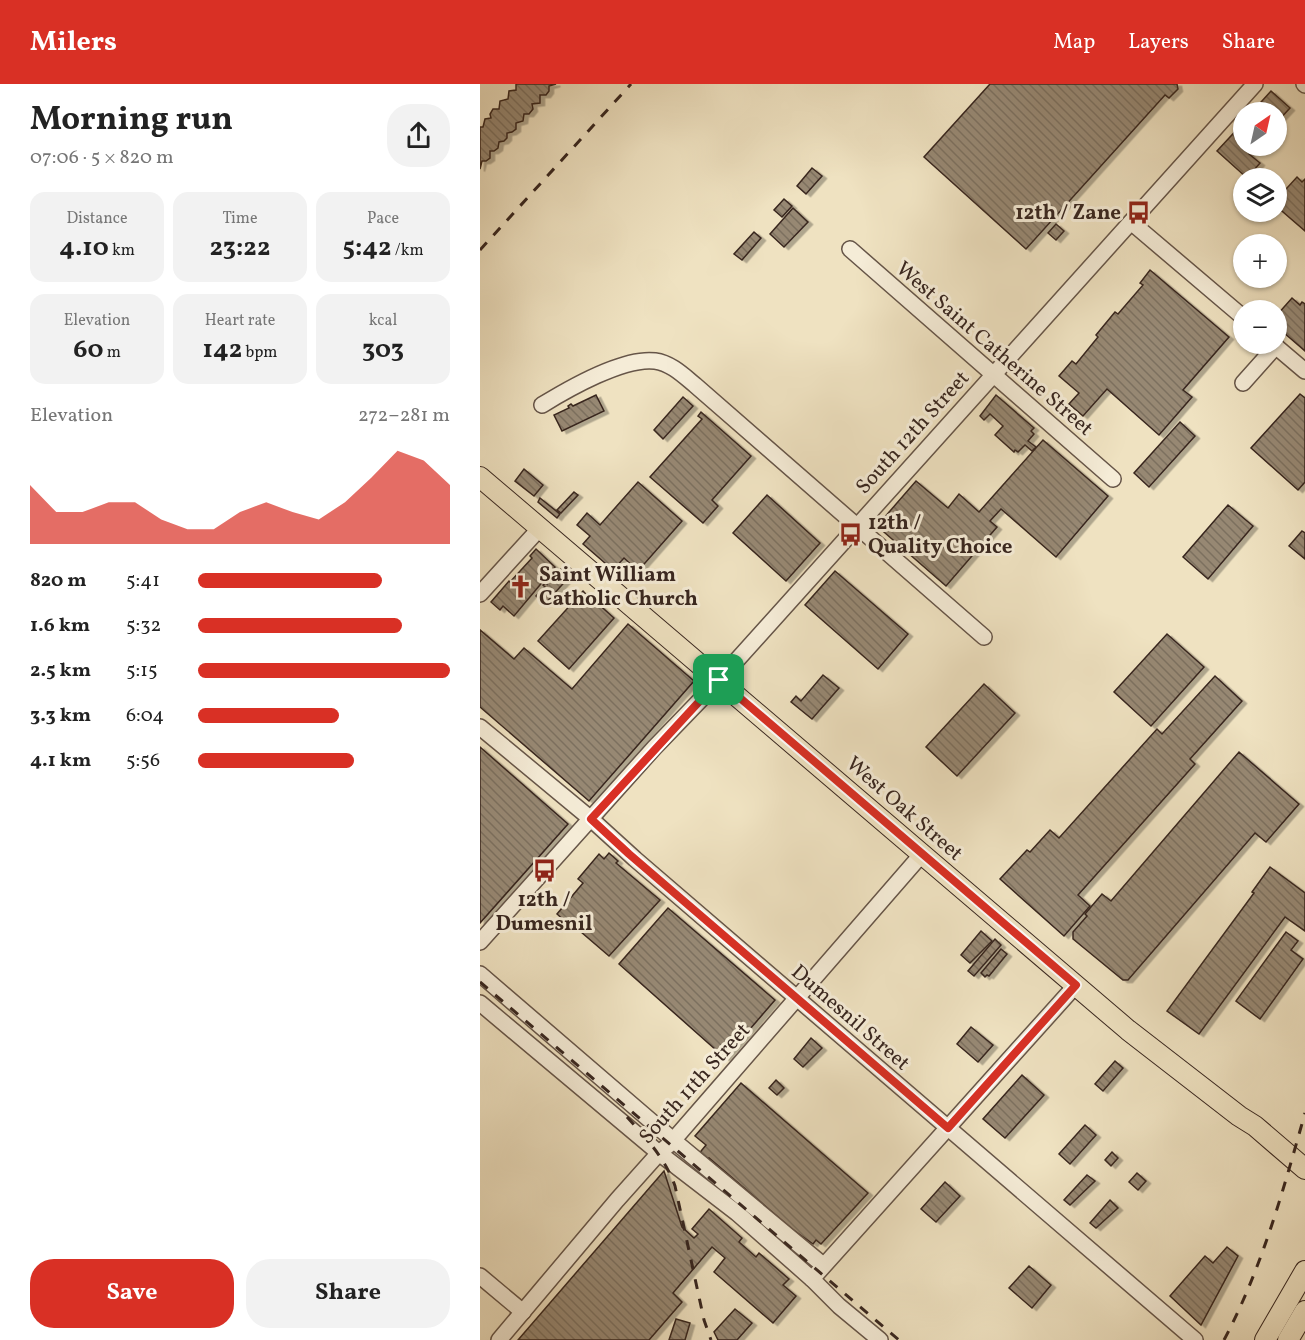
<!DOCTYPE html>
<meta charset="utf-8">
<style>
:root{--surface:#fff;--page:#f2f2f2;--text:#222;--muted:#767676;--accent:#d93025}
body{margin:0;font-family:Vollkorn,serif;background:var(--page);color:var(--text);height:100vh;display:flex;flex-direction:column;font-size:22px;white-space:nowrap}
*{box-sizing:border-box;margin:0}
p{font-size:20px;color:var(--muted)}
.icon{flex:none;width:33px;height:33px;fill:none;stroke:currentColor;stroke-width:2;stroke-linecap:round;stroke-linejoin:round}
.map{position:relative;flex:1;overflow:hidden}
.side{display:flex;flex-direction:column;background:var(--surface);width:480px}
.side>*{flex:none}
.needle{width:39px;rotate:34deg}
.tools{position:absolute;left:753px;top:18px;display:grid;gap:12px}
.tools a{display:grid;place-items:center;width:54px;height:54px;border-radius:50%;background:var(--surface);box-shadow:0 2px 4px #0004;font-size:30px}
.pin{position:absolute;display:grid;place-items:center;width:51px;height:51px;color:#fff;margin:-26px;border-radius:12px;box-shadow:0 3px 9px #0006}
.round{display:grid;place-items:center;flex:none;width:63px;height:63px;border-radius:24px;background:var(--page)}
.overview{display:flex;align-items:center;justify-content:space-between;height:102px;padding:0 30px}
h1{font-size:33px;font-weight:700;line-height:45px}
.metrics{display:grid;grid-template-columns:repeat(3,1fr);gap:9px;height:102px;padding:6px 30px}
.metrics div{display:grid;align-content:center;border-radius:15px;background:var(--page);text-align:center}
.metrics b{font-size:26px;font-weight:700}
.metrics small{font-size:16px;font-weight:400}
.metrics p{font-size:16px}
.chart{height:168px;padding:12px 30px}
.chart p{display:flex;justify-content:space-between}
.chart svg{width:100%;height:108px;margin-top:6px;fill:var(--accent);opacity:.7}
.button{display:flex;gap:12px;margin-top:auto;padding:12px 30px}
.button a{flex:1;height:69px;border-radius:24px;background:var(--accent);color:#fff;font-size:24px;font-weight:700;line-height:69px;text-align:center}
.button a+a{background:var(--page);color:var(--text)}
ul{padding:0 30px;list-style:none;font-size:20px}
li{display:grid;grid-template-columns:96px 72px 1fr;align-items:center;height:45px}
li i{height:15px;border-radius:8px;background:var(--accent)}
header{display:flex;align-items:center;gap:36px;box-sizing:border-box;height:84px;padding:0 30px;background:var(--accent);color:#fff}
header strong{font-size:28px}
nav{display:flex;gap:33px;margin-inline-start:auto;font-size:21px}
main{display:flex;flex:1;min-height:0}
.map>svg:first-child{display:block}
</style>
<header>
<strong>Milers</strong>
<nav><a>Map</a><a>Layers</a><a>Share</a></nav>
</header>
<main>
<section class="side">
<div class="overview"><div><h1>Morning run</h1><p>07:06 · 5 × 820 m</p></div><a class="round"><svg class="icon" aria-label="share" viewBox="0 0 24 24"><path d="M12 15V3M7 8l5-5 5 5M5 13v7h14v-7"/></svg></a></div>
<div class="metrics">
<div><p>Distance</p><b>4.10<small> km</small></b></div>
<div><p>Time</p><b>23:22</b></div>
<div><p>Pace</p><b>5:42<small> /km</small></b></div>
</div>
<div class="metrics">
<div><p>Elevation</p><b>60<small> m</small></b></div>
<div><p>Heart rate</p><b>142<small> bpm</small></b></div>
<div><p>kcal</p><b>303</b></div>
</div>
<div class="chart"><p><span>Elevation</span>272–281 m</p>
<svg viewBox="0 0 160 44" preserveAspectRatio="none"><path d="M0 44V20L10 31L20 31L30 27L40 27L50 34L60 38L70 38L80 31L90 27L100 31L110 34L120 27L130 17L140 6L150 10L160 20V44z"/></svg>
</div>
<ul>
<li><b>820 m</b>5:41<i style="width:73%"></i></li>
<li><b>1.6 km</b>5:32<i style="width:81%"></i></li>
<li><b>2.5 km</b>5:15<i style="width:100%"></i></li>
<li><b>3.3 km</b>6:04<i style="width:56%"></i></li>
<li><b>4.1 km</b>5:56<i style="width:62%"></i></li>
</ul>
<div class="button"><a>Save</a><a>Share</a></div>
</section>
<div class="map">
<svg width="825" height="1256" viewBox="0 0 825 1256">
<defs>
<pattern id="building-back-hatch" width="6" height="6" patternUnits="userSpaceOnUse" patternTransform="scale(1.5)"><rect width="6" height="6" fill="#978873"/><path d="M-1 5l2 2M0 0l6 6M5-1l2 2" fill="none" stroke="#7c6f5e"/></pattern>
<filter id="shadow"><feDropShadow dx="4.5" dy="2.5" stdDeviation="0" flood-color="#0004"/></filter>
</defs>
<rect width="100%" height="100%" fill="#efe2c1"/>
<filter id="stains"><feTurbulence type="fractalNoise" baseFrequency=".00333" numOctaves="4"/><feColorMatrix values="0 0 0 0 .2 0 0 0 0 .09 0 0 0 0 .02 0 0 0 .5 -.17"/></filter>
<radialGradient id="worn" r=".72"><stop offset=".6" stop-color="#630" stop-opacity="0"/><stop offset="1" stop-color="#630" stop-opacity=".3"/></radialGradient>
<g fill="url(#building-back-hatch)" stroke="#38261f" stroke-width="1.5" filter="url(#shadow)">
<polygon points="36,0 76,0 69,2 69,7 66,11 60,11 60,19 52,20 53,25 49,30 44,30 43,37 36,39 36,45 32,48 27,49 27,54 24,57 19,58 18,64 14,67 10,67 10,74 6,77 2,77 0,85 0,43 3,43 5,35 11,34 10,30 13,25 19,25 20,17 28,15 29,7 36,6"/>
<polygon points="510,0 697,0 698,5 689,14 685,11 546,165 444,73"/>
<polygon points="791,7 810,24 796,39 796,28 772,28"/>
<polygon points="764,38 764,62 776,62 769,70 780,79 767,94 737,67"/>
<polygon points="332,84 342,92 326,110 317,102"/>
<polygon points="817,93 822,98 825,95 825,147 796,122 796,116"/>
<polygon points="304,115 312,122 302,133 294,126"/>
<polygon points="313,124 328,138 304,163 290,150"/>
<polygon points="576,140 584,147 576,156 568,149"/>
<polygon points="274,148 281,154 262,176 254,170"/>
<polygon points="670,186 749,253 703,306 712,313 679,351 627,305 603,332 589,320 599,309 579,292 592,277 596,280 618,253 616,251 635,228 638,230 663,201 660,199"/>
<polygon points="812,214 820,221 822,218 825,220 825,267 796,242 796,232"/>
<polygon points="820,310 825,314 825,398 818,406 771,364"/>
<polygon points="116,311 124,327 82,347 74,331 89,324 88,322 91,320 93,322"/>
<polygon points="516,311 554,344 551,347 554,350 548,357 556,363 552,367 545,361 538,368 535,366 534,368 515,351 523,342 510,330 504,336 500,332"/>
<polygon points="203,313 213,322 183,355 174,346"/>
<polygon points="221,328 271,372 232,416 238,422 223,439 170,393 222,335 218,332"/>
<polygon points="700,338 715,352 669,403 654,389"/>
<polygon points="563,356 628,412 576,473 521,425 510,437 517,443 466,502 397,442 436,397 468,424 479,410 499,428"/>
<polygon points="44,385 63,401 54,412 35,397"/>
<polygon points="158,398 202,437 158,487 144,474 133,486 103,460 110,452 97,441 107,429 120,441"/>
<polygon points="94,408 98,411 81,429 77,426"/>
<polygon points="287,411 340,459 306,497 253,449"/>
<polygon points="60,414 80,430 77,434 58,418"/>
<polygon points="748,421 773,442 728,495 703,473"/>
<polygon points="822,447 825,449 825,475 809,462"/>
<polygon points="56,465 75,483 34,532 23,522 20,526 11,518 29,497 30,498 52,474 50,472"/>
<polygon points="81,485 89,493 65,520 56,512 65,503 63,501 66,499 67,500 67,497"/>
<polygon points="355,487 428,550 398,585 325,521"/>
<polygon points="103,507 114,519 116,518 134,534 89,585 58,557"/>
<polygon points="148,540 214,597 109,717 0,623 0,546 34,575 44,564 92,605"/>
<polygon points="687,550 724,583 671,642 634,608"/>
<polygon points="343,591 359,604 332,635 311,618 316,612 321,617"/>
<polygon points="735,592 762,617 710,675 715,680 598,811 610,822 584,852 520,795 547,766 550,768 570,746 579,754 677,645 682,650"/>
<polygon points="504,600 535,629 477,692 446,663"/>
<polygon points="0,663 88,740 0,839"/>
<polygon points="759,668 819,720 786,758 775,749 648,896 643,896 593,855 593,848 607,832 605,830 622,810 631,817"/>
<polygon points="129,769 138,777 136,779 180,816 129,872 87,836 86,838 77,830 103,799 98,795 119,770 124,775"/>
<polygon points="790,783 825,809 825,847 805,833 719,950 687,927 774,809 772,808"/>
<polygon points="188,824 295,916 245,974 139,880"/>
<polygon points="501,847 512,857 490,879 481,871"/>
<polygon points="806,848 818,857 811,866 823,875 780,935 756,917"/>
<polygon points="515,855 521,861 494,892 488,887"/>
<polygon points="521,865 527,870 509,892 507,891 505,893 501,889"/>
<polygon points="491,943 513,961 498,978 477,960"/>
<polygon points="331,954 342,964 323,983 314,975"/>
<polygon points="635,977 643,984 623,1007 615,1000"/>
<polygon points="542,991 564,1011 525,1054 503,1035"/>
<polygon points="296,996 304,1004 297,1011 289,1004"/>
<polygon points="261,999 388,1109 341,1160 336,1156 333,1160 312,1145 229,1074 224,1077 217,1072 226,1061 215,1052"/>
<polygon points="605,1041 616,1051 590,1080 579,1070"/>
<polygon points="632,1068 638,1074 631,1082 625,1076"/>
<polygon points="184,1087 202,1143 214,1154 218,1150 212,1145 229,1125 262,1154 259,1158 276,1173 279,1169 309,1195 303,1201 316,1212 293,1239 234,1188 245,1174 232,1163 193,1209 202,1218 169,1256 38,1256"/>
<polygon points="657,1089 666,1097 658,1106 649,1098"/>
<polygon points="607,1091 615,1097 590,1121 584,1116"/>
<polygon points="465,1098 480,1112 456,1138 441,1125"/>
<polygon points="630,1116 638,1124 616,1144 610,1139"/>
<polygon points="747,1163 758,1172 721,1241 690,1212 725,1172 733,1179"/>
<polygon points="549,1182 571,1201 552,1224 529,1204"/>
<polygon points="255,1225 272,1239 257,1256 238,1256 234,1248"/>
<polygon points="196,1235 210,1239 205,1256 189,1256"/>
</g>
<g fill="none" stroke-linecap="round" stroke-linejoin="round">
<defs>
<g id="minor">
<polyline points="824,0 825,1"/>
<polyline points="651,138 764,234"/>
<polyline points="370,165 633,395"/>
<polyline points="793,260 825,287"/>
<polyline points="763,299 796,262"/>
<path d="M62,321C88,305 144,273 175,277C191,279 204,292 215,301L504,553"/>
<polyline points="0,510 60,444"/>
<polyline points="0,643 111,735 155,775 715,1256"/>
<polyline points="0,858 174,664 230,606 775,0"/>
<polyline points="0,890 193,1056 343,1181"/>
<polyline points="0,919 179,1069 257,1129 332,1195"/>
<polyline points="0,1192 43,1228"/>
<polyline points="19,1256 137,1116 179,1069 190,1060 442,770"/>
<polyline points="400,1256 359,1222 332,1195 596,901"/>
</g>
<g id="major">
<polyline points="0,393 648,946 759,1032 775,1042 825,1085"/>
<polyline points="785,1256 825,1187"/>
<polyline points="808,1256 825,1227"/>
</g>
</defs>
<use href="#minor" stroke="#665548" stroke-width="18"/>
<use href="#major" stroke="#38261f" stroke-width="22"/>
<use href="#minor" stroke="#f5ecd7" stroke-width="15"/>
<use href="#major" stroke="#efe2c1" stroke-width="20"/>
<g stroke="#38261f" stroke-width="3" stroke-dasharray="10 10" stroke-linecap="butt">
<polyline points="0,166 151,0"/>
<polyline points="0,898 419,1256"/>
<path d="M147,1033C167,1055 185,1074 195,1102L224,1236L231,1256"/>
<path d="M744,1256C782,1184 803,1107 825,1029"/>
</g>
</g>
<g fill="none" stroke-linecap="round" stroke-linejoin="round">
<defs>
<polygon id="route" points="239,596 596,901 468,1044 149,770 111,735"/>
</defs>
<use href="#route" stroke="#fff" stroke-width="12"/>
<use href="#route" stroke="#d93025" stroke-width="8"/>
</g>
<defs>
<symbol id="bus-bare" viewBox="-9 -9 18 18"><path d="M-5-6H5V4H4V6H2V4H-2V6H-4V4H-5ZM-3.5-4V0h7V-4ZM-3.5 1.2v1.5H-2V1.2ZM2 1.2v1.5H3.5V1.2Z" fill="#8f2418" stroke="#f5ecd7" stroke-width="2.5" paint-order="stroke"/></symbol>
<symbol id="church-bare" viewBox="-9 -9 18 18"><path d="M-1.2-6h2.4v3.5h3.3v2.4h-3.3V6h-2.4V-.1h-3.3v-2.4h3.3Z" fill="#8f2418" stroke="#f5ecd7" stroke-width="2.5" paint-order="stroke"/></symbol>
</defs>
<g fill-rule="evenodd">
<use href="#bus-bare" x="642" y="112" width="33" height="33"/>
<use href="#bus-bare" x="354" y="434" width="33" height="33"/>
<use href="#church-bare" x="24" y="486" width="33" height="33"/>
<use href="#bus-bare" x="48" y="770" width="33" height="33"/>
</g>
<g text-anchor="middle" stroke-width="6" stroke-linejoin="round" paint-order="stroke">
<g font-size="21" font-weight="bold" fill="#38261f" stroke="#f5ecd7" text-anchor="start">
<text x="641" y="135" text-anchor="end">12th / Zane</text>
<text x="388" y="445">12th /<tspan x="388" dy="24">Quality Choice</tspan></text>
<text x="59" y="497">Saint William<tspan x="59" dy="24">Catholic Church</tspan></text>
<text x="64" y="822" text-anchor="middle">12th /<tspan x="64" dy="24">Dumesnil</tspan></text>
</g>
<g font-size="21" fill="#38261f" stroke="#f5ecd7">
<text transform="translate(515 264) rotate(41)" y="7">West Saint Catherine Street</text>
<text transform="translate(432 348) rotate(-48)" y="7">South 12th Street</text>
<text transform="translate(425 724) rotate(41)" y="7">West Oak Street</text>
<text transform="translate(371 933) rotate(41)" y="7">Dumesnil Street</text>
<text transform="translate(214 999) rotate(-48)" y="7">South 11th Street</text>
</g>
</g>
<rect width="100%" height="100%" filter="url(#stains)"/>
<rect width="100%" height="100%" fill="url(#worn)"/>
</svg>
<div class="tools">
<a><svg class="needle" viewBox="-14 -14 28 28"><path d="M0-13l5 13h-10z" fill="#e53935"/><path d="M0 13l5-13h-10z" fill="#767676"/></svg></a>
<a><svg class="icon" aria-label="layers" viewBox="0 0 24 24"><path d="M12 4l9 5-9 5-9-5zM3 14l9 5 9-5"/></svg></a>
<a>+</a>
<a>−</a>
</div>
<div class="pin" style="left:239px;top:596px;background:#1e9e55"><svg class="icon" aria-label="arrive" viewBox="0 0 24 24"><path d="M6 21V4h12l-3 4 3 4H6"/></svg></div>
</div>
</main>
